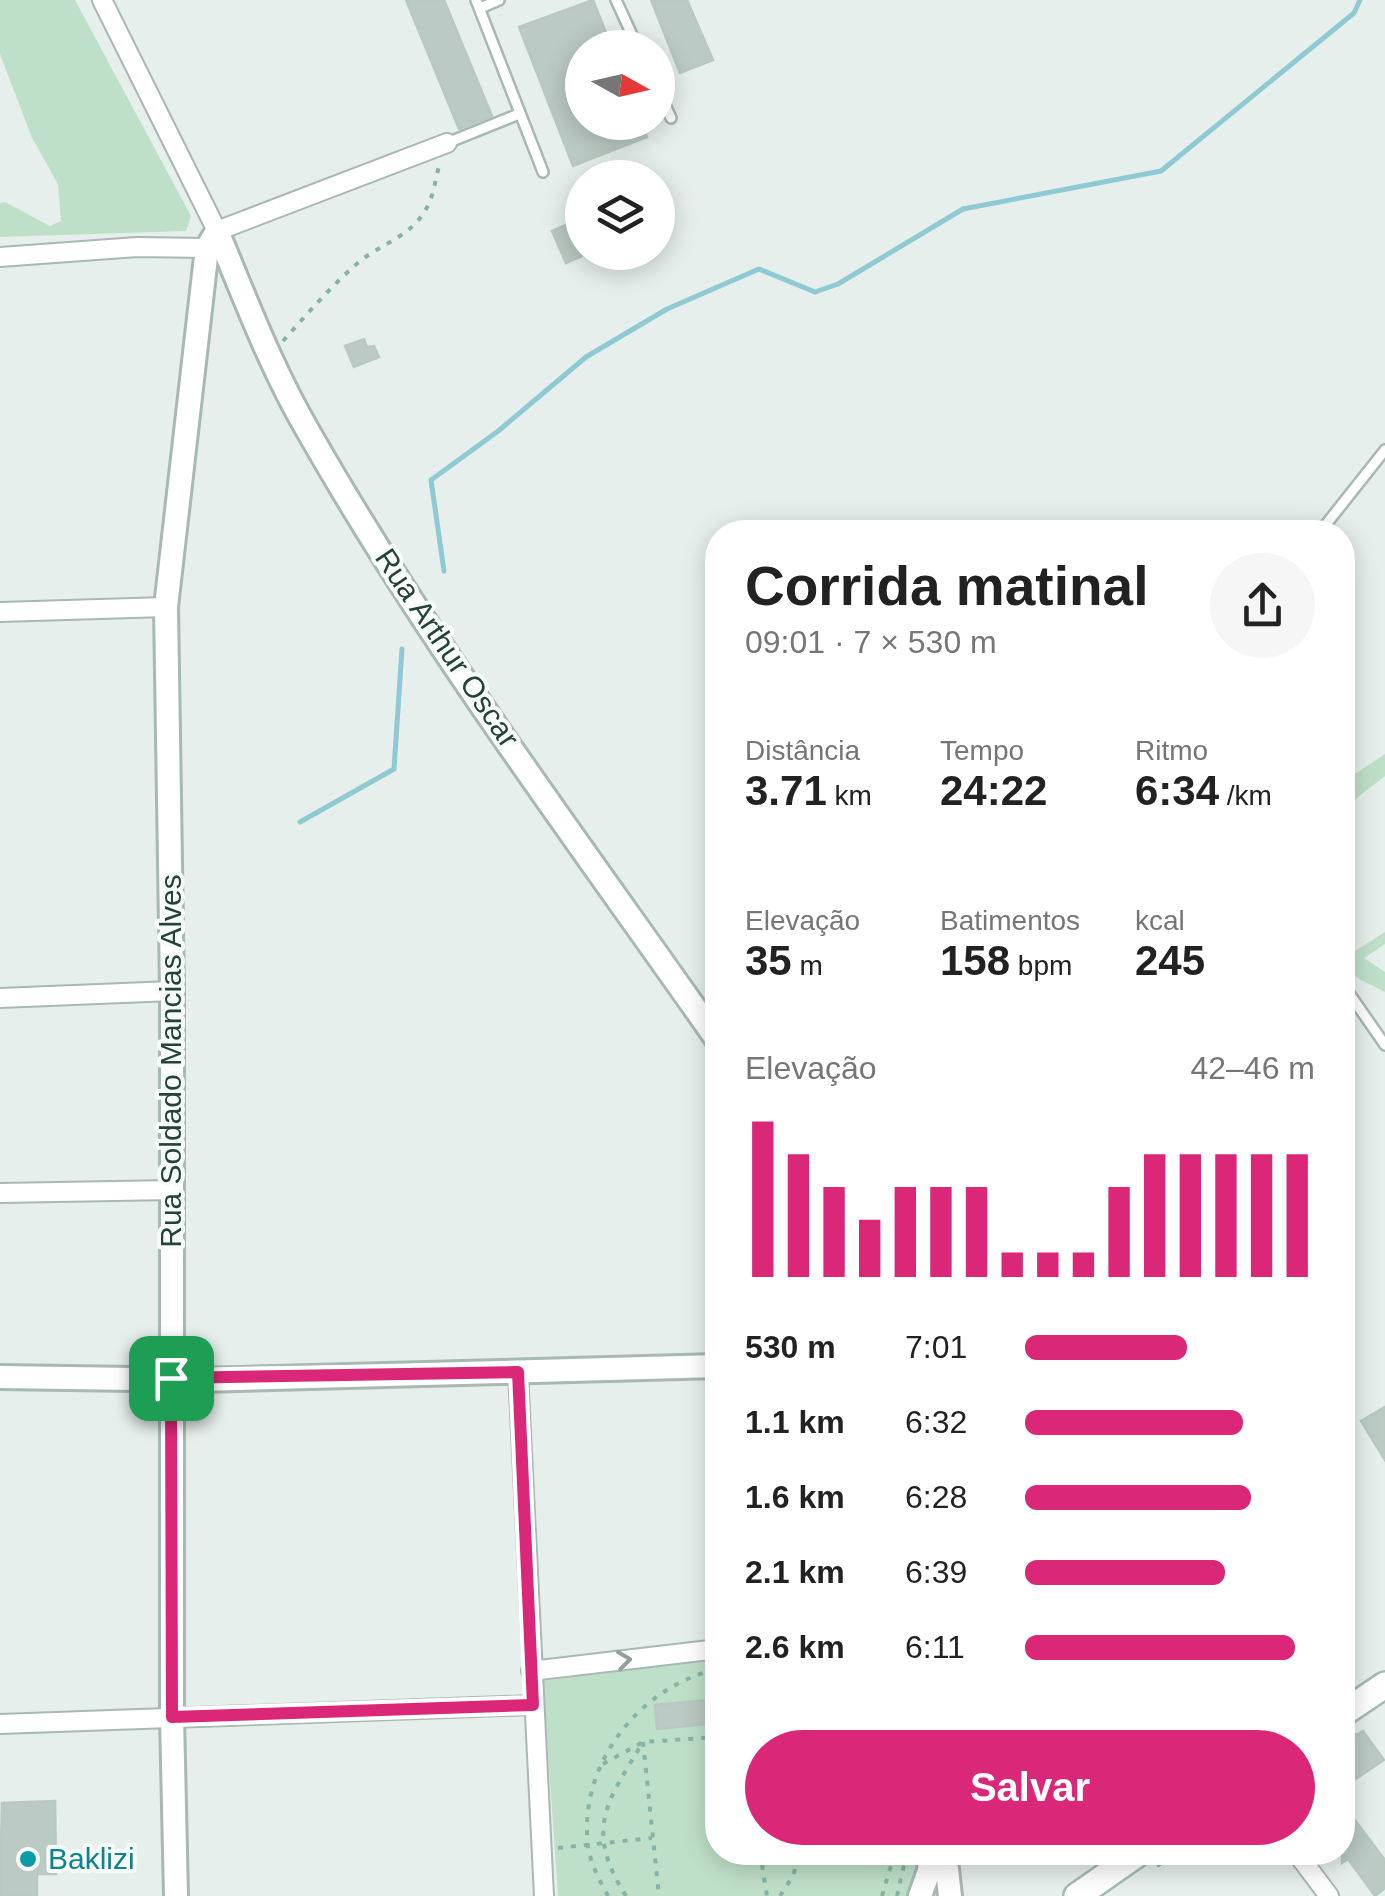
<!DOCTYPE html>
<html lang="pt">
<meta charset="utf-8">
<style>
:root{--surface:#fff;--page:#f6f6f6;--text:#222;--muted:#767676;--accent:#db2777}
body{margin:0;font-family:Arial,sans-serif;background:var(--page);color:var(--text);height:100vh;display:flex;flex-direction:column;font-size:38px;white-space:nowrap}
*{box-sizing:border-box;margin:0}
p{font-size:32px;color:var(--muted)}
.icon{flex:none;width:55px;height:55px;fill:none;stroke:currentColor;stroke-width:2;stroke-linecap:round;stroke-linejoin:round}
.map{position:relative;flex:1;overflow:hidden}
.sheet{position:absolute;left:705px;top:520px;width:650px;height:1345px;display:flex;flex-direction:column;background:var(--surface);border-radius:40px;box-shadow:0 5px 25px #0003}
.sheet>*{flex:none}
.needle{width:65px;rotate:98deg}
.buttons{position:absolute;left:565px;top:30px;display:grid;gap:20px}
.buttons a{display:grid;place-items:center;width:110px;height:110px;border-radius:50%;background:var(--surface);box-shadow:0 5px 25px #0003;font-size:50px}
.pin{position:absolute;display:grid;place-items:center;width:85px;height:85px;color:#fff;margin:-42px;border-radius:20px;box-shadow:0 5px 15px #0006}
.round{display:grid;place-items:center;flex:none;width:105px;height:105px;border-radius:52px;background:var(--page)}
.summary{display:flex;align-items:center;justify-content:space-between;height:170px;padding:0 40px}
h1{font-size:55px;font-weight:800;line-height:75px}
.metrics{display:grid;grid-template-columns:repeat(3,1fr);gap:15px;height:170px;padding:10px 40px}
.metrics div{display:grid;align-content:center}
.metrics b{font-size:42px;font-weight:800}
.metrics small{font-size:28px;font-weight:400}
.metrics p{font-size:28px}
.chart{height:280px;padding:20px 40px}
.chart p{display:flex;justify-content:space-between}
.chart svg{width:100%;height:180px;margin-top:10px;stroke:var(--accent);stroke-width:6}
.button{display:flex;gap:20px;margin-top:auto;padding:20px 40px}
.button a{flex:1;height:115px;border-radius:60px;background:var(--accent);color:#fff;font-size:40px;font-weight:800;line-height:115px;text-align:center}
ul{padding:0 40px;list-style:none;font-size:32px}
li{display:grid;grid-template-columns:160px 120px 1fr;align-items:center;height:75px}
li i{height:25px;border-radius:12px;background:var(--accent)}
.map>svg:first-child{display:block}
</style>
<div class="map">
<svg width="1385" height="1896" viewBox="0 0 1385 1896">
<rect width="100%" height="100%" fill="#e6efeb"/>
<g fill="#bfe0c8">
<polygon points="0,0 75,0 191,216 186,231 0,237 0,203 5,202 50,226 61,221 58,184 32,138 0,54"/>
<polygon points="1385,754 1385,776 1358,797 1343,815 1343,782"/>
<polygon points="1385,932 1385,944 1364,958 1385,972 1385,992 1359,979 1343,966 1342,936 1355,951"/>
<polygon points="717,1659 718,1852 919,1853 914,1896 558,1896 543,1681"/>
</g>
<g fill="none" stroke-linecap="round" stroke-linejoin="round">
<g stroke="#8ec9d4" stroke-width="5">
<polyline points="444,571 431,480 497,432 586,357 667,309 759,269 815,292 838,284 963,209 1161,171 1354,13 1360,0"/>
<polyline points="300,822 394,769 402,649"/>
</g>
</g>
<g fill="#bbcac4" stroke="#b8c9c2" stroke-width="2.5">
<polygon points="406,0 444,0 492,116 459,129"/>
<polygon points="593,0 612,48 582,48 582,122 642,122 647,137 573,166 519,27"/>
<polygon points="651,0 687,0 713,60 680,73"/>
<polygon points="582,218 582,256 566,263 552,231"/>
<polygon points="364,339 367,347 374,346 379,357 354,367 345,346"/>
<polygon points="1385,1407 1385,1460 1361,1421"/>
<polygon points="718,1699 718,1723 657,1729 655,1705"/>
<polygon points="1363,1731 1384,1760 1342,1788 1342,1744"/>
<polygon points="55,1801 56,1874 37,1874 37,1896 0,1896 2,1803"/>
<polygon points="1342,1803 1385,1860 1385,1888 1375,1896 1348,1859 1342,1863"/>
</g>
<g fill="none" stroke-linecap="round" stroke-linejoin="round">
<defs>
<g id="service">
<polyline points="476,0 543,172"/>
<polyline points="616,0 638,48"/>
<polyline points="480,8 499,0"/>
<polyline points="658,89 671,118"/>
<polyline points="447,143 519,114"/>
<polyline points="1320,532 1385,450"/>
<polyline points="1342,983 1385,1045"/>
</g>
<g id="minor">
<polyline points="102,0 217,231 447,143"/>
<polyline points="0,257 137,247 207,248"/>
<polyline points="0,612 166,607"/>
<polyline points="0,998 172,991"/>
<polyline points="0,1193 172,1190"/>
<polyline points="518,1372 544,1896"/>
<polyline points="531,1671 718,1649"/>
<polyline points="0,1724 533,1705"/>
<polyline points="1296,1852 1329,1896"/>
</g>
<g id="tertiary">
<path d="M217,231C245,298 271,368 308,431C429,644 578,841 718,1041"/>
<polyline points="0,1377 201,1380 718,1366"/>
<polyline points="945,1852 950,1896"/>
<polyline points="176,1896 172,1717 172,991 166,607 207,248 217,231"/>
<polyline points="920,1896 929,1871 930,1852"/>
</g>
<g id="secondary">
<polyline points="1342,1714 1385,1685"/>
<polyline points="1077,1896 1140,1852"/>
</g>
</defs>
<use href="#service" stroke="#a8b8b2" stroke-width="14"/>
<use href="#minor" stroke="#a8b8b2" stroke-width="22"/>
<use href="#tertiary" stroke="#a8b8b2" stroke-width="28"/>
<use href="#secondary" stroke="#a4bbb3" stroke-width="30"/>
<g stroke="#86b3a5" stroke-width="4" stroke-dasharray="5 8" stroke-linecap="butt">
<path d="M283,341C308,313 332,285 360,261C380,245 408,237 423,214C434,198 435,180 440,162"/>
<polyline points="1342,1740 1355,1732"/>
<polyline points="643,1742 659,1896"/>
<polyline points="603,1764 643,1742 718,1737"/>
<polyline points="558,1848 652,1838"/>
<polyline points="760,1852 767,1896"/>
<polyline points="822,1852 823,1859 847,1859 854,1852"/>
<polyline points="1157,1866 1176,1852"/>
<path d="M608,1896C600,1881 590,1863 588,1846C578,1764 640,1686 718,1669"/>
<path d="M626,1896C583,1828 608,1801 643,1742"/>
<polyline points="780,1896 793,1876 800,1852"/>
<polyline points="882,1896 895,1852"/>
<polyline points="897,1896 907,1852"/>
</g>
<use href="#service" stroke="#fff" stroke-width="9"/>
<use href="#minor" stroke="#fff" stroke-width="18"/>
<use href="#tertiary" stroke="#fff" stroke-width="22"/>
<use href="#secondary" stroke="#fff" stroke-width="25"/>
</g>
<defs><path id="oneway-chevron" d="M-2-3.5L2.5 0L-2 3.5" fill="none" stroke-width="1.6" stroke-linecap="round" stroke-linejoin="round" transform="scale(2.5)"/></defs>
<use stroke="#92a09c" href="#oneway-chevron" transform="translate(624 1660) rotate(-7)"/>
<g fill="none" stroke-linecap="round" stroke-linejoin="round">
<defs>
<polygon id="route" points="518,1372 533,1705 172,1717 171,1378"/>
</defs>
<use href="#route" stroke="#fff" stroke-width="20"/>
<use href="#route" stroke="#db2777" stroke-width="12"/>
</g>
<circle fill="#0f9aa8" stroke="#f7fbf9" stroke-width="4" cx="28" cy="1859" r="10"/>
<g text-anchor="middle" stroke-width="8" stroke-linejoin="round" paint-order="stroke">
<g font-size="30" fill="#24423a" stroke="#f7fbf9">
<text transform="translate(447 648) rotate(56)" y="10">Rua Arthur Oscar</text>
<text transform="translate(171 1061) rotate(-90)" y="10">Rua Soldado Mancias Alves</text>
</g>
<g font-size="30" fill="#0d838f" stroke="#f7fbf9" text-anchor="start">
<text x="48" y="1869">Baklizi</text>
</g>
</g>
</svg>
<div class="buttons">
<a><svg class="needle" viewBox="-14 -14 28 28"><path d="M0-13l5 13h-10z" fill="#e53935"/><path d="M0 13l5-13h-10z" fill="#767676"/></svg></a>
<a><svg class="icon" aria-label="layers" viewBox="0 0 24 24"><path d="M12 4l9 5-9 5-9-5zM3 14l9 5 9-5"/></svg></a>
</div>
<div class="pin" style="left:171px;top:1378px;background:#1e9e55"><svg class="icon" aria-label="arrive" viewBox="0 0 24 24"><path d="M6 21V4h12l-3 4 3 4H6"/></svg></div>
<section class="sheet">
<div class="summary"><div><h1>Corrida matinal</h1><p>09:01 · 7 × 530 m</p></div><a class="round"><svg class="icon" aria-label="share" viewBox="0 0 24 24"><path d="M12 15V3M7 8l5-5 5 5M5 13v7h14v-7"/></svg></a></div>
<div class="metrics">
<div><p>Distância</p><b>3.71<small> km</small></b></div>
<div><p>Tempo</p><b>24:22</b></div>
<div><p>Ritmo</p><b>6:34<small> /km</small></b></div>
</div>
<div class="metrics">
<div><p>Elevação</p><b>35<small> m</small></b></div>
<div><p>Batimentos</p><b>158<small> bpm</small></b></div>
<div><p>kcal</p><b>245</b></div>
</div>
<div class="chart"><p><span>Elevação</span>42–46 m</p>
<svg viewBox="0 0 160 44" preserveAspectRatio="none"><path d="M5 44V6M15 44V14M25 44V22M35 44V30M45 44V22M55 44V22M65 44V22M75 44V38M85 44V38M95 44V38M105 44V22M115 44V14M125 44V14M135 44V14M145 44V14M155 44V14"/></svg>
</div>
<ul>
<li><b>530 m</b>7:01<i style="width:56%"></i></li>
<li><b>1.1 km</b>6:32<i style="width:75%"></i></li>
<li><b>1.6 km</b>6:28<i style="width:78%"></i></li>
<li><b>2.1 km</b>6:39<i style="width:69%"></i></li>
<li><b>2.6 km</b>6:11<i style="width:93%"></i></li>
</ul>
<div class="button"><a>Salvar</a></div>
</section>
</div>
